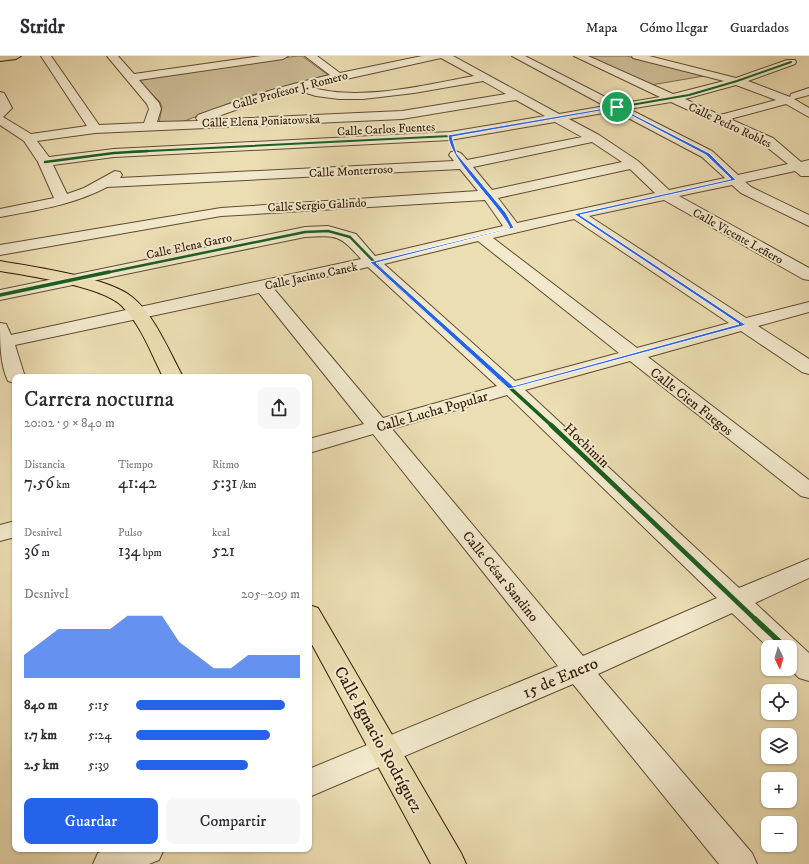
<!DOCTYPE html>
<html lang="es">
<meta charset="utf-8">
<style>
:root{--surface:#fff;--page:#f7f7f7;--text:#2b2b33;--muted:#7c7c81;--line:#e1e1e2;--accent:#2563eb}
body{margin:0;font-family:"IM FELL DW Pica",serif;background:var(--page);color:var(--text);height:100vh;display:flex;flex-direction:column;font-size:15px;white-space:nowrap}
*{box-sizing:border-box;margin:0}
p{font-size:13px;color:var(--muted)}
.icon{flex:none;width:22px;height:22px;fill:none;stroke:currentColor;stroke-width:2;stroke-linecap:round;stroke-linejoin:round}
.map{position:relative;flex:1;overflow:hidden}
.details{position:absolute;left:12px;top:318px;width:300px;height:478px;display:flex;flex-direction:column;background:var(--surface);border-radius:8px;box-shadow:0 1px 3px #0004}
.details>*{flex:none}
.needle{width:26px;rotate:175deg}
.controls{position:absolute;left:761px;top:584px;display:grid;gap:8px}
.controls a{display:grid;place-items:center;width:36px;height:36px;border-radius:8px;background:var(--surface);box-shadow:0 1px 3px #0004;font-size:20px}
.pin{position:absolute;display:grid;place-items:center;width:34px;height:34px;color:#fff;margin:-17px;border:2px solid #fff;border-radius:50%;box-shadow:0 1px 4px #0007}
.round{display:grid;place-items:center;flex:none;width:42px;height:42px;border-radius:8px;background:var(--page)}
.overview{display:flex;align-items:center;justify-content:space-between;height:68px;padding:0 12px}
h1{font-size:22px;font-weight:600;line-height:30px}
.stats{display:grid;grid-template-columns:repeat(3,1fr);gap:6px;height:68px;padding:4px 12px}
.stats div{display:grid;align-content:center}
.stats b{font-size:17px;font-weight:600}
.stats small{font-size:11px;font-weight:400}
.stats p{font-size:11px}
.chart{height:112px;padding:8px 12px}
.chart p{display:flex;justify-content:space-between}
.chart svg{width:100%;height:72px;margin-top:4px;fill:var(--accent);opacity:.7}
.primary-button{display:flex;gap:8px;margin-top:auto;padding:8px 12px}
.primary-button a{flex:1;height:46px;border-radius:8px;background:var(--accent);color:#fff;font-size:16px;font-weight:600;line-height:46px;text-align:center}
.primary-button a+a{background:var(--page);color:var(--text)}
ul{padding:0 12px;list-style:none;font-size:13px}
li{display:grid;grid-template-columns:64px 48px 1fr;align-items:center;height:30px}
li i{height:10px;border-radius:5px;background:var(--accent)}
header{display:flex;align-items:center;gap:24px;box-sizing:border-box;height:56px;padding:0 20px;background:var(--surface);border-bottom:1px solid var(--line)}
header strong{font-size:19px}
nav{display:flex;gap:22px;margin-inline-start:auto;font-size:14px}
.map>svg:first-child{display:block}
</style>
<header>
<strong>Stridr</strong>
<nav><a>Mapa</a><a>Cómo llegar</a><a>Guardados</a></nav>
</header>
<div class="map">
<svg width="809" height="808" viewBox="0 0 809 808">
<rect width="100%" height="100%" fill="#ecdeb3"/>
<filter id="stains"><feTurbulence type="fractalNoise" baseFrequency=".005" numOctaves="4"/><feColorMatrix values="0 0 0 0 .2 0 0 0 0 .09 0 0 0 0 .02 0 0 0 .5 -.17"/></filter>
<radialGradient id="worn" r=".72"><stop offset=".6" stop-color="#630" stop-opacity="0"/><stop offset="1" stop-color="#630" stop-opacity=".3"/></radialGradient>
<g fill="#ccbd96" stroke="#7f6c4e">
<polygon points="297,0 302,0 328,19 248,40 182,66 159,67 162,51 160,46 138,24"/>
<polygon points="586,0 627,0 704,20 651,29"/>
</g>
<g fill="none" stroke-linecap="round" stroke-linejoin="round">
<defs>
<g id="minor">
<path d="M41,0H51L99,69L144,67L149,53L147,48L107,0H118L134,18L261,0H288L283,3L139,24L159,47L161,53L157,66L198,65L196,62L198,59C241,43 285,29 330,19L305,0H317L340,17L422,0H453L559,58L605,50L512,0H525L619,48L660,41L574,0H588L673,38L724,25L633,2L632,0H649L736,22L787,4H795L796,6L795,8L748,25L790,41L791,38L809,32V39L794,43L809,52V61L786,48L730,63L773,82L801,106L809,104V120H801L795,115L745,126L751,131L809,159V170L741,137L732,129L679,140L809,212V224L803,223L664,144L589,160L746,262L809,246V256L758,270L809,303V318L802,316L741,275L648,301L809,424V442L801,440L630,305L525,334L739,532L809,503V522L755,547L809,597V625L799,622L790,613V591H768L732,557L598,618L752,797L757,808H719L573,628L309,741V713L558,610L373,378L309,397V383L364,368L259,237L15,289L25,321H15V327L8,325C0,309 0,286 0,267L6,268L11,279L361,203C340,179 337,179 305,181L0,244V234L305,171L328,170L356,178L375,200L503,170L485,144L221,160L0,199V189L221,152L478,135L460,113L107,131C73,149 37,154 0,161V153L54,142L38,106L24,85L0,69V36L4,37L12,52L3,61L31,78L87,70ZM441,2L474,20C424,29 359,46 310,31ZM483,25L506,38L402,55L207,64L264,44L297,34L316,40L339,43H363L414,37ZM736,29L776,44L720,59L685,43ZM516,44L545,60L450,76L114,93L49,101L37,85L95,77L402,63ZM671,46L763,88L788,108L738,119L712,95L629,53ZM615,55L702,101L725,122L669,134L638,105L599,79L569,63ZM555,66L582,81L467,104C462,98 460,94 451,96L449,99L454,105L120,122L122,119L120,116L115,115L84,132L67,138L53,109L114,101L450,84ZM592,86L622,106L492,134L473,111ZM630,113L655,137L517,167L498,142ZM574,163L729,267L637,292L493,182ZM478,185L619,297L515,325L384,208ZM368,211L497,330L383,362L274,233ZM507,339L717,542L583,600L392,373Z"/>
<polygon points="15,465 15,481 0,485 0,469"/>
<polygon points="107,793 164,793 159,804 149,808 93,808 98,797"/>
</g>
<g id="major">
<polygon points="0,0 21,0 16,3 0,5"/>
<path d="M0,205C33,211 108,221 132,241C154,258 170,297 183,321H163C151,297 141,269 122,250C102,230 29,220 0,215Z"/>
<polygon points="309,549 318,552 461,797 466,808 431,808 309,583"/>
</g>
</defs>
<use href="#minor" stroke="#604c31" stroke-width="2"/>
<use href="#major" stroke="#321c06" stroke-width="2"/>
<use href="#minor" fill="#f3eace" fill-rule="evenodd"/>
<use href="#major" fill="#ecdeb3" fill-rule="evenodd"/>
<defs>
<polyline id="cycleway-far4" points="128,96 450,80 689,39 737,25 791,6"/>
<g id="cycleway-far3">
<polyline points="45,106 114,97 148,95"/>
<polyline points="105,217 305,176 328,175 350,181 385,217"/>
</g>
<g id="cycleway-far2">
<polyline points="383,216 552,370"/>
<polyline points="0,239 109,216"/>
</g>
<polyline id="cycleway-far1" points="551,369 756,564"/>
<polyline id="cycleway" points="755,563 785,591"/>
</defs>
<use href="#cycleway-far4" stroke="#f3eace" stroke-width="3.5"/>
<use href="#cycleway-far3" stroke="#f3eace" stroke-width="4"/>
<use href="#cycleway-far2" stroke="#f3eace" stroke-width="5.5"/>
<use href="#cycleway-far1" stroke="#f3eace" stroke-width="7"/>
<use href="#cycleway" stroke="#f3eace" stroke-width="8"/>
<use href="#cycleway-far4" stroke="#1b5e20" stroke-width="2"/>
<use href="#cycleway-far3" stroke="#1b5e20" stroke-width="2.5"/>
<use href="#cycleway-far2" stroke="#1b5e20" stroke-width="3.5"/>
<use href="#cycleway-far1" stroke="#1b5e20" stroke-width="4.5"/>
<use href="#cycleway" stroke="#1b5e20" stroke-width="5.5"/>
</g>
<path fill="#2563eb" stroke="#fff" fill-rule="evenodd" d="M617,50L709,97L736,124L580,159L746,269L509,333L370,206L510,172C496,145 449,104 448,79ZM617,52L706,99L731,123L574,158L739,268L513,330L376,207L514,172L506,157L457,98L452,81Z"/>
<g text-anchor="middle" stroke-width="4" stroke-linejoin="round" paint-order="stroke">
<g font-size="12" fill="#321c06" stroke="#f3eace">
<text transform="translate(290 34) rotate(-15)" y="4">Calle Profesor J. Romero</text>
<text transform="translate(261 65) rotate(-2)" y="4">Calle Elena Poniatowska</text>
<text transform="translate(730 69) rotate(25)" y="4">Calle Pedro Robles</text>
<text transform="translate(386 73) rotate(-3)" y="4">Calle Carlos Fuentes</text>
<text transform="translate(351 115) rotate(-3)" y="4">Calle Monterroso</text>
<text transform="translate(317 149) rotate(-3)" y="4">Calle Sergio Galindo</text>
<text transform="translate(738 180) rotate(29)" y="4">Calle Vicente Leñero</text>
<text transform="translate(189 190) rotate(-12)" y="4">Calle Elena Garro</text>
<text transform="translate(311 220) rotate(-12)" y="4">Calle Jacinto Canek</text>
</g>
<g font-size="14" fill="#321c06" stroke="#f3eace">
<text transform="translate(692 345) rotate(38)" y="5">Calle Cien Fuegos</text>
<text transform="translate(432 355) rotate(-16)" y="5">Calle Lucha Popular</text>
<text transform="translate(587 389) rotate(44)" y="5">Hochimin</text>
<text transform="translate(501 520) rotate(51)" y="5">Calle César Sandino</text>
</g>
<g font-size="17" fill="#321c06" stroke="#f3eace">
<text transform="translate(560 621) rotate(-23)" y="6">15 de Enero</text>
<text transform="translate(379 683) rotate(61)" y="6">Calle Ignacio Rodríguez</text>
</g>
</g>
<rect width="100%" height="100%" filter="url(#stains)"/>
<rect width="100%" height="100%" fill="url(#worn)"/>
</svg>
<div class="controls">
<a><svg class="needle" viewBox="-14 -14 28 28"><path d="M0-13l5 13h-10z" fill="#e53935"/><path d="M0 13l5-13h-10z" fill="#7c7c81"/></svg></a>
<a><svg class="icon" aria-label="locate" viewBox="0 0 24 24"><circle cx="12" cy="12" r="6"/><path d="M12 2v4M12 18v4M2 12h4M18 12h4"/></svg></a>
<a><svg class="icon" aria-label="layers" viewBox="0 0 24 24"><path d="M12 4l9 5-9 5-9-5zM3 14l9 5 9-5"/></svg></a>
<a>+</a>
<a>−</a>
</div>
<div class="pin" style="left:617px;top:51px;background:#1e9e55"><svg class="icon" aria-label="arrive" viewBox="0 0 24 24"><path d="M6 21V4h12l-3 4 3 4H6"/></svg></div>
<section class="details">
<div class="overview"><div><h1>Carrera nocturna</h1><p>20:02 · 9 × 840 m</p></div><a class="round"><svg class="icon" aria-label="share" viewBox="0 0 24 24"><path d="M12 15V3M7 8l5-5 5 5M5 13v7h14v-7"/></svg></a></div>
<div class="stats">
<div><p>Distancia</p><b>7.56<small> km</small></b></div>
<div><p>Tiempo</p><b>41:42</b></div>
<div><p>Ritmo</p><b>5:31<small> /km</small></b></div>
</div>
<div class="stats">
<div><p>Desnivel</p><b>36<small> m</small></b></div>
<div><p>Pulso</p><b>134<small> bpm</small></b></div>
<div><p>kcal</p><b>521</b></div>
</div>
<div class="chart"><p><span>Desnivel</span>205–209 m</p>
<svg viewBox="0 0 160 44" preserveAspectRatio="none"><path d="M0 44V30L10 22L20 14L30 14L40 14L50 14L60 6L70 6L80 6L90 22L100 30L110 38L120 38L130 30L140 30L150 30L160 30V44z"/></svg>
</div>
<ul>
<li><b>840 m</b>5:15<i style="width:91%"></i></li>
<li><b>1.7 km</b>5:24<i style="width:82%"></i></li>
<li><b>2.5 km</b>5:39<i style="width:68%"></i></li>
</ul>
<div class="primary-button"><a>Guardar</a><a>Compartir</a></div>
</section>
</div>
